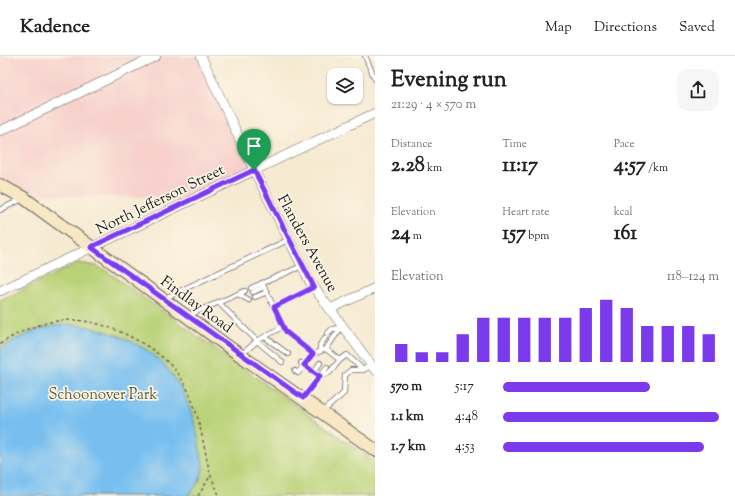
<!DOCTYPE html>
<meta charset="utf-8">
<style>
:root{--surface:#fff;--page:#f6f6f6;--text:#222;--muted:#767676;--line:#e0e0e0;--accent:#7c3aed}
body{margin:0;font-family:"Sorts Mill Goudy",serif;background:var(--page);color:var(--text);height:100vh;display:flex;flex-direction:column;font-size:15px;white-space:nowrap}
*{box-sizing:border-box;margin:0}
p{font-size:13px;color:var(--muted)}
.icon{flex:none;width:22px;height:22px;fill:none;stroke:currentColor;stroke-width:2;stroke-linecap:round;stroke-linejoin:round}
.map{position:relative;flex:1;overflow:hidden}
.drawer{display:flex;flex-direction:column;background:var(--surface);width:360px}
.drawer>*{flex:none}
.buttons{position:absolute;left:327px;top:12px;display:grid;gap:8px}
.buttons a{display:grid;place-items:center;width:36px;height:36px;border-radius:8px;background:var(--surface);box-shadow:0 1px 3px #0004;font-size:20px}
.pin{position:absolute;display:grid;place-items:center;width:34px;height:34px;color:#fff;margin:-41px -17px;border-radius:50% 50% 50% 0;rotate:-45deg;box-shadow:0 0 4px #0007}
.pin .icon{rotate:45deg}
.round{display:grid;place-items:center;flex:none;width:42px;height:42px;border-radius:12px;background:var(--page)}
.overview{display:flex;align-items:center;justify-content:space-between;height:68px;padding:0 16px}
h1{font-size:22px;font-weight:700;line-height:30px}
.metrics{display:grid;grid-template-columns:repeat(3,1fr);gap:6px;height:68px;padding:4px 16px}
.metrics div{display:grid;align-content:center}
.metrics b{font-size:20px;font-weight:700}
.metrics small{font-size:11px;font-weight:400}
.metrics p{font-size:11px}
.chart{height:112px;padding:8px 16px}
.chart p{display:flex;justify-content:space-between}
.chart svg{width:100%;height:72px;margin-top:4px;stroke:var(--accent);stroke-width:6}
ul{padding:0 16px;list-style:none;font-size:13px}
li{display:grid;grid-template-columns:64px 48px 1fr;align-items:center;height:30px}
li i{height:10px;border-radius:5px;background:var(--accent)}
header{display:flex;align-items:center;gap:24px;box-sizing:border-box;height:56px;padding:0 20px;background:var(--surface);border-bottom:1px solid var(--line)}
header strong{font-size:19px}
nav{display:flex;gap:22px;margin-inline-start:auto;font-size:14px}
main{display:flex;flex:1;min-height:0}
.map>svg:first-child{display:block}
</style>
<header>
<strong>Kadence</strong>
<nav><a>Map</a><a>Directions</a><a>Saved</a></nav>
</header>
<main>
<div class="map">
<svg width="375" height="440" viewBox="0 0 375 440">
<rect width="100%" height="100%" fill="#fcf5e5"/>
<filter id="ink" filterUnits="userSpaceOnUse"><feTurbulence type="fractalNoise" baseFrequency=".025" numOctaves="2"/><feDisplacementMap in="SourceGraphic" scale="8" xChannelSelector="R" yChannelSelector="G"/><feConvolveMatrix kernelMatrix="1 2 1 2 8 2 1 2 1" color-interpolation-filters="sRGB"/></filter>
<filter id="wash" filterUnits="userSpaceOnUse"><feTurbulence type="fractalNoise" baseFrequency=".012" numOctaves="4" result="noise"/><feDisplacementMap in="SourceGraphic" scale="16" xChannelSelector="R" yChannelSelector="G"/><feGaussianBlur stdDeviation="0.9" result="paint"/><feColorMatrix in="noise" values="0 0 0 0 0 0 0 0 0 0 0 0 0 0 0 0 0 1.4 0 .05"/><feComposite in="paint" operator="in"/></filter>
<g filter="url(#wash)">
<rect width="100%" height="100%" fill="#f6ead2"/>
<polygon fill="#f7d0cc" points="0,0 201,0 254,114 193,142 26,139 0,121"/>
<polygon fill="#b9d277" stroke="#6a774a" points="78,207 97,210 108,216 375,406 375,440 0,440 0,244"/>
<path fill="#78bff0" stroke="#4a6e86" d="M68,268C96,270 125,280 148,295C179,316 195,358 200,393C201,399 203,405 203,411C202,423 196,432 187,440H0V294C18,279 45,270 68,268Z"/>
</g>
<g filter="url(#ink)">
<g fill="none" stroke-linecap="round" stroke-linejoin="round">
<defs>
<g id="service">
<polyline points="365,0 375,23"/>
<polyline points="0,154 22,143"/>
<polyline points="262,227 286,276 313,298 298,317 295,315"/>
<polyline points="251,232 302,210"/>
<polyline points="253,236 264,231"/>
<polyline points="238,238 249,244"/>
<polyline points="255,241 267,236"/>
<polyline points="165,242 288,184"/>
<polyline points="218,246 257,285 282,306"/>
<polyline points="274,251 314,231"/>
<polyline points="187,260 245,235"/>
<polyline points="327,278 332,273 341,272"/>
<polyline points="265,281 288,298"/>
<polyline points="320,295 320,289 325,282"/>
<polyline points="313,298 326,293 342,270"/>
<polyline points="241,299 257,285 282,271"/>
<polyline points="340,304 347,299 363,314 371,309"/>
<polyline points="301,307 320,320 303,342"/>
<polyline points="314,316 320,307"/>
<polyline points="320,320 329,317 340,304 326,293"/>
<polyline points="320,320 327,311"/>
<polyline points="322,356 344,337 345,319 351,314 363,314"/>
</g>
<g id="minor">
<polyline points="201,0 254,114 310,226 375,314"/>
<polyline points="0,75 156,0"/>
<polyline points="0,235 375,57"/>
<polyline points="330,253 375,232"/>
</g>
<polyline id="secondary" points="0,129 24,142 230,292 375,394"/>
</defs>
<use href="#service" stroke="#68645c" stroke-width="6"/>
<use href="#minor" stroke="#68645c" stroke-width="10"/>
<use href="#secondary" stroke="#68645c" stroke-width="14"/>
<g stroke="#68645c" stroke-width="1.5" stroke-dasharray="3 3" stroke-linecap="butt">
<path d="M0,288C49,256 90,257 140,286C156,295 170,306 181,322C199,350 202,385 210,417C212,425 217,432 219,440"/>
<polyline points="198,440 211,419"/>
</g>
<use href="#service" stroke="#fff" stroke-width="4.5"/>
<use href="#minor" stroke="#fff" stroke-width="9"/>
<use href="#secondary" stroke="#f7e8c3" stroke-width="12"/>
</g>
</g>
<g fill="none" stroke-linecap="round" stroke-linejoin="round" filter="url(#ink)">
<defs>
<polygon id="route" points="254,114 314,231 274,251 286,276 313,298 304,309 320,320 303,342 91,191"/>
</defs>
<use href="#route" stroke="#fff" stroke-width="8"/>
<use href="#route" stroke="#7c3aed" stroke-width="5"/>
</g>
<g text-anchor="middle" stroke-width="3.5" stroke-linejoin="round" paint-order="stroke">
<g font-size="15" fill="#1c1c1c" stroke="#fcf5e5">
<text transform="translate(160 143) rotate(-26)" y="5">North Jefferson Street</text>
<text transform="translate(308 187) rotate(61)" y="5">Flanders Avenue</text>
<text transform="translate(197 248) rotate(36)" y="5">Findlay Road</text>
</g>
<g font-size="15" fill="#535c3c" stroke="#fcf5e5">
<text x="103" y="343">Schoonover Park</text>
</g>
</g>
</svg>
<div class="buttons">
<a><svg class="icon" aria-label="layers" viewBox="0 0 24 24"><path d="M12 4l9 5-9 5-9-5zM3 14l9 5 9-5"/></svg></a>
</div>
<div class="pin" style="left:254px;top:114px;background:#1e9e55"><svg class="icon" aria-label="arrive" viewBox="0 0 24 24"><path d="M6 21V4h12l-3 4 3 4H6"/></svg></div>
</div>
<section class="drawer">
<div class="overview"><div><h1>Evening run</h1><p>21:29 · 4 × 570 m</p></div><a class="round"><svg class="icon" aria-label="share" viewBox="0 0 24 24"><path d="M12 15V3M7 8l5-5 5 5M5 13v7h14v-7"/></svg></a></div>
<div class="metrics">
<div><p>Distance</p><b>2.28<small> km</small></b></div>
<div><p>Time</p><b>11:17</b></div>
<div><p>Pace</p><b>4:57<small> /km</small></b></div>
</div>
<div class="metrics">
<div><p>Elevation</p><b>24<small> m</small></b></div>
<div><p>Heart rate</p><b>157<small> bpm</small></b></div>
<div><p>kcal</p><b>161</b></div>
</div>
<div class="chart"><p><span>Elevation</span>118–124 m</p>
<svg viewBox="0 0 160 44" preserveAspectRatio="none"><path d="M5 44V33M15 44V38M25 44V38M35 44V27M45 44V17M55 44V17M65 44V17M75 44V17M85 44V17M95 44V11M105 44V6M115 44V11M125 44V22M135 44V22M145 44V22M155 44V27"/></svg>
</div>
<ul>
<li><b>570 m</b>5:17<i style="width:68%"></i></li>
<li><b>1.1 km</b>4:48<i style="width:100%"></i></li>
<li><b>1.7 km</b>4:53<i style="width:93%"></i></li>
</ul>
</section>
</main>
